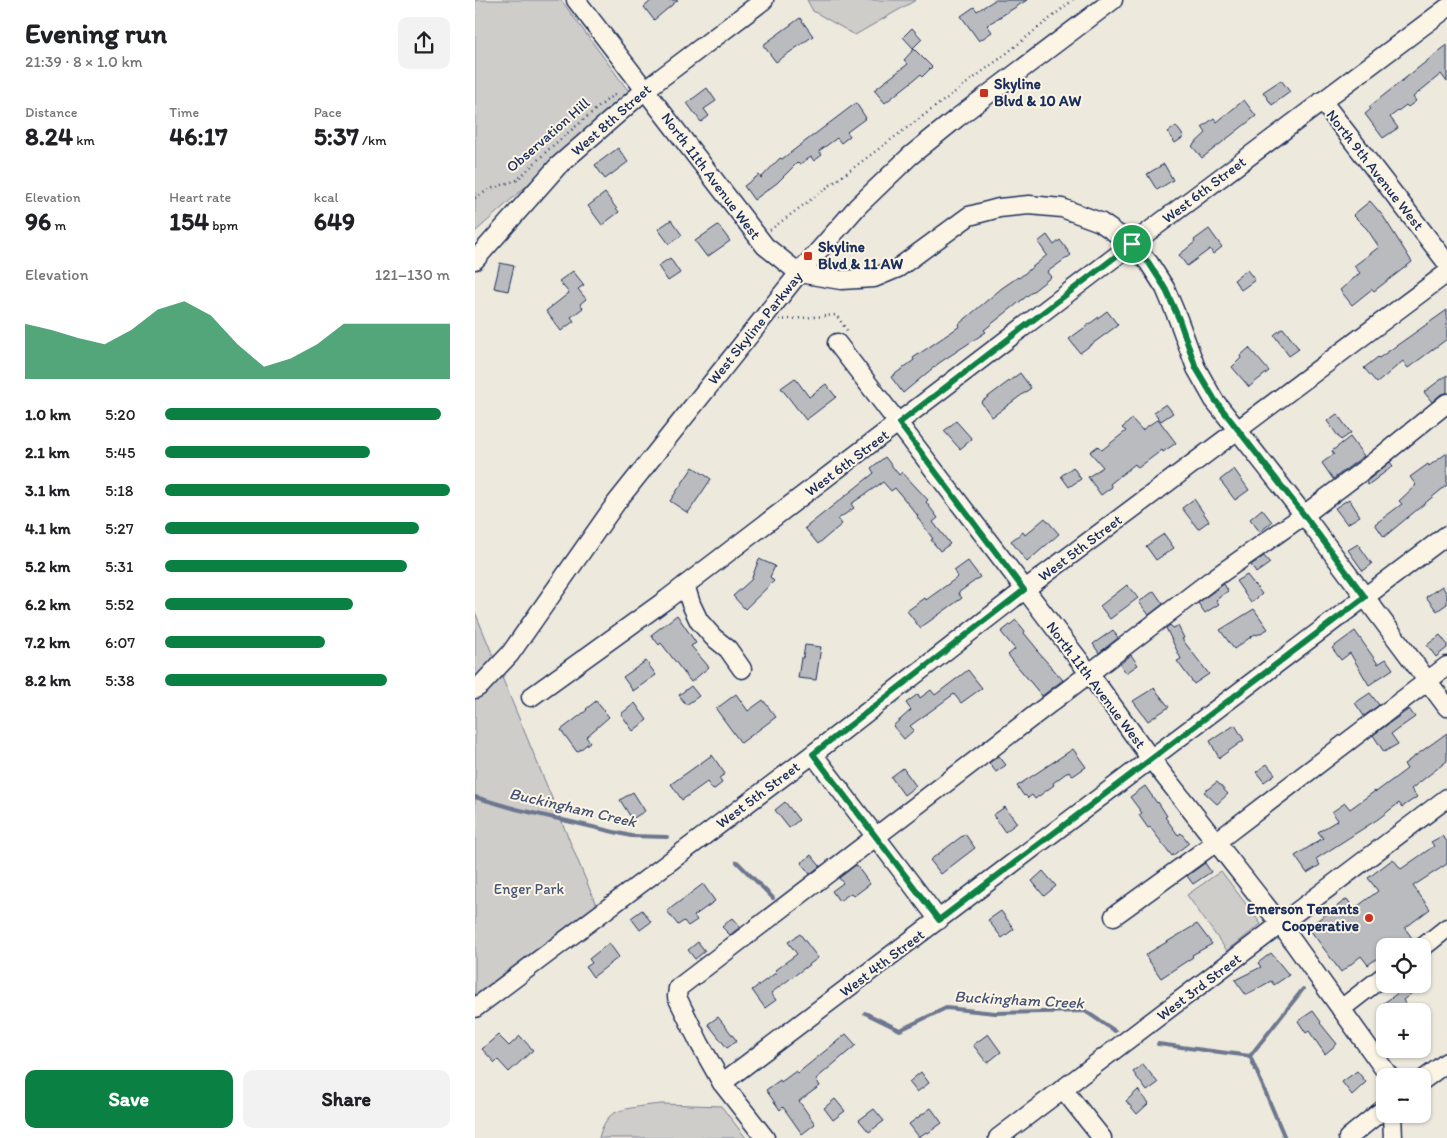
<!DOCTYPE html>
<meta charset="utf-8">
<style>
:root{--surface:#fff;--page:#f2f2f2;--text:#202124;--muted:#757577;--accent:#0b8043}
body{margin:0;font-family:Itim,sans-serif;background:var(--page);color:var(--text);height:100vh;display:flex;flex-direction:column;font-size:19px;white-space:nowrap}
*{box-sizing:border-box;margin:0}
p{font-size:16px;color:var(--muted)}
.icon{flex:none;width:28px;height:28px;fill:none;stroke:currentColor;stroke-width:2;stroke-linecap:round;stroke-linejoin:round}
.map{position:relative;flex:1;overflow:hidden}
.drawer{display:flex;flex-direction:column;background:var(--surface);width:475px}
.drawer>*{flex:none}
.tools{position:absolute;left:901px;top:938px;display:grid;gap:10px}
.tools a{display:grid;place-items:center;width:55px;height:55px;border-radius:10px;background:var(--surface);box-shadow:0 1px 4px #0004;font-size:25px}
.pin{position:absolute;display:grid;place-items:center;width:42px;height:42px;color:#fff;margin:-21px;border:2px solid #fff;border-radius:50%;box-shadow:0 1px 5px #0007}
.round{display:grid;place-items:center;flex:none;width:52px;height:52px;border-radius:10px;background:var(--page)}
.summary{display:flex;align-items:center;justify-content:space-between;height:85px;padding:0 25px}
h1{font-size:28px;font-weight:800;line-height:38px}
.stats{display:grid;grid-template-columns:repeat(3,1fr);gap:8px;height:85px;padding:5px 25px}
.stats div{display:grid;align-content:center}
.stats b{font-size:25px;font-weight:800}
.stats small{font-size:14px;font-weight:400}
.stats p{font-size:14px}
.chart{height:140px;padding:10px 25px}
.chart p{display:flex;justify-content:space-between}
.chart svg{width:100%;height:90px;margin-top:5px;fill:var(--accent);opacity:.7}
.primary-button{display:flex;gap:10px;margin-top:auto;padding:10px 25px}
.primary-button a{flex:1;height:58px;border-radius:10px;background:var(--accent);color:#fff;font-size:20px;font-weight:800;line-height:58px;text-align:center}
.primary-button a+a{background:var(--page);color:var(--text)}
ul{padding:0 25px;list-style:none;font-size:16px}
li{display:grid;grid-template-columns:80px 60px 1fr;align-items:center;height:38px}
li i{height:12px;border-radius:6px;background:var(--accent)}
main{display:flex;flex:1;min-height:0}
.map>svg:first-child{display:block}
</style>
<main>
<section class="drawer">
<div class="summary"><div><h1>Evening run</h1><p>21:39 · 8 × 1.0 km</p></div><a class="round"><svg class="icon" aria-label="share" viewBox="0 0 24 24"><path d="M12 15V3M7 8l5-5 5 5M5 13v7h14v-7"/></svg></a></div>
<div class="stats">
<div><p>Distance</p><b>8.24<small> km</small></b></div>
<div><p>Time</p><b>46:17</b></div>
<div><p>Pace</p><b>5:37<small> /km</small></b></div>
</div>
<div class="stats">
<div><p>Elevation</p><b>96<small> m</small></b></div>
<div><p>Heart rate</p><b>154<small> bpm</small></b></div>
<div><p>kcal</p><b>649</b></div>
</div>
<div class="chart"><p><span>Elevation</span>121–130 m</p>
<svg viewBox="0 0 160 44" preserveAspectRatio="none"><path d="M0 44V17L10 20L20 24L30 27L40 20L50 10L60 6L70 13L80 27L90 38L100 34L110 27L120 17L130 17L140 17L150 17L160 17V44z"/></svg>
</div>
<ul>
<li><b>1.0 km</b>5:20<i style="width:97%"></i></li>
<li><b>2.1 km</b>5:45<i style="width:72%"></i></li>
<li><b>3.1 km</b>5:18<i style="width:100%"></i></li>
<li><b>4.1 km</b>5:27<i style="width:89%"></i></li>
<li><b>5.2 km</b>5:31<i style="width:85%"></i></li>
<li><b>6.2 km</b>5:52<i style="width:66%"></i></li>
<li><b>7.2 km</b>6:07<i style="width:56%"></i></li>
<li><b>8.2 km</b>5:38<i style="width:78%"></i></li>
</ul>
<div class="primary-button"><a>Save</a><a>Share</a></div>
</section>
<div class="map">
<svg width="972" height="1138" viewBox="0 0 972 1138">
<rect width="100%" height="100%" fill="#eee9dd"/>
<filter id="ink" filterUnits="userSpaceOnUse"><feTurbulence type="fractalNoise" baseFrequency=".02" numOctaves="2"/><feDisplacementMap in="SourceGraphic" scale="10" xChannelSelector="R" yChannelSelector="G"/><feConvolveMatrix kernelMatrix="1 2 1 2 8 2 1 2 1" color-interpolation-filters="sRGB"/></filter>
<g filter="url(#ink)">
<g fill="#cfcdca" stroke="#757e94">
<polygon points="0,0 86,0 155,93 0,232"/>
<polygon points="332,0 441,0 380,35 338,11"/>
<polygon points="0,612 122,907 0,997"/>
<polygon points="746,871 786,924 752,951 712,895"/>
<path d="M187,1104L246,1106L271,1138H124C126,1130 129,1122 135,1116C143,1108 175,1105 187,1104Z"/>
</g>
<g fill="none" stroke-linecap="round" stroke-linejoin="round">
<g stroke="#6c778f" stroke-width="4">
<polyline points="0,797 41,809 156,836 192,837"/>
<polyline points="262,862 298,898"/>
<polyline points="390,1013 425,1030 471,1008 520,1013 610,1011 640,1031"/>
<polyline points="683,1044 775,1056 810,1138"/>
<polyline points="775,1056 828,989"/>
</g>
</g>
<g fill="#babbbe" stroke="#1b2f5e">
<polygon points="177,0 203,0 179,20 169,7"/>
<polygon points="520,0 552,0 512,25 517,32 504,41 486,16 499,7 502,11"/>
<polygon points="325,18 338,36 301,62 288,45"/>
<polygon points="437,28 447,39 438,48 428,37"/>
<polygon points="972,45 972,82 966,74 938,97 941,101 933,107 931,105 915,117 923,128 908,138 890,114 896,109 894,107"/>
<polygon points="439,49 457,67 447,77 445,75 410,103 399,90 433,64 429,60"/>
<polygon points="806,80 815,92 797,105 788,92"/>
<polygon points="232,88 241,101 229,109 234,116 226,122 212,103"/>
<polygon points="769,100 781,116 727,158 717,146 731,133 727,127 739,118 742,122"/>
<polygon points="381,103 391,118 372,132 375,136 366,143 362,138 344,151 347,155 339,161 336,157 325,164 323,162 302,183 279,200 269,186 284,175 286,178 305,158 307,159"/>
<polygon points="701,126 709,137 700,143 693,132"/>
<polygon points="143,148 153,162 130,179 120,165"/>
<polygon points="689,164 698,180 682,190 672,174"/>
<polygon points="130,193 144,212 127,225 113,206"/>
<polygon points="895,201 908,216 937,262 899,291 897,289 877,305 865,290 885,273 879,266 904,247 892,229 878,215"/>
<polygon points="196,220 207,235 194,244 183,229"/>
<polygon points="243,225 255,241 232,257 220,241"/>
<polygon points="734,229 747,247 738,254 735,249 712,266 704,255 720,242 719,240"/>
<polygon points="572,235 579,245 585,240 596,255 572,272 576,277 509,330 511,332 464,363 428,393 416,377 439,360 438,358 485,326 484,324 527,288 543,277 544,278 572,255 563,242"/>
<polygon points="195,258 205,273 193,281 183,266"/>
<polygon points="25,263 39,266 33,291 19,288"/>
<polygon points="772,270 780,280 766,290 759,280"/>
<polygon points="98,271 109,285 103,289 111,299 105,304 108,308 96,317 99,321 86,331 71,311 94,293 84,281"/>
<polygon points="972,310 972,339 933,368 928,361 902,383 889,368 903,357 904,358"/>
<polygon points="632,311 643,325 605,353 594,339"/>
<polygon points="808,328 824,349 814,356 799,335"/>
<polygon points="774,348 794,371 774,387 757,367 766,358 765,356"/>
<polygon points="545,373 556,388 517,417 506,402"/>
<polygon points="972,375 972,393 966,394 957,402 949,392"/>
<polygon points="320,378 334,397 351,384 361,397 331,420 306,388"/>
<polygon points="691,404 698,413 686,421 679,412"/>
<polygon points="862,414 876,433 866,440 852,421"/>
<polygon points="657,419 667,430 683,419 701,443 688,452 687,450 663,468 660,464 635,484 637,487 626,495 613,477 628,467 615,452 623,446 627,450 651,431 647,428"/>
<polygon points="481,421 497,439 485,449 469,431"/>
<polygon points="875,437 889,456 858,479 847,463 859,454 857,451"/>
<polygon points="972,453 972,485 909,537 900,524 927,504 924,501 941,485 935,477 953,464 954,466"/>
<polygon points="410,457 424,475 427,472 453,500 451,502 463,518 458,522 475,544 465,551 456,540 458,539 442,517 443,516 420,488 416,491 408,482 376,504 379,508 363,519 367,524 343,544 330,528 399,473 396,468"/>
<polygon points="915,462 918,466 893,485 891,482"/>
<polygon points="218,467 236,479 213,513 195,501"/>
<polygon points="598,467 606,479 594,487 586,476"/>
<polygon points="759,469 774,490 760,500 745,480"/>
<polygon points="719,499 734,521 723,529 707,508"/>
<polygon points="874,499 885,516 872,524 860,508"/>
<polygon points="787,509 797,522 785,532 775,519"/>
<polygon points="570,518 584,534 552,562 536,541 548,532 550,535"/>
<polygon points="689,534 699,548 681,560 671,546"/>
<polygon points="883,544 897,564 888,571 873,550"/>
<polygon points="789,556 795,563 781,573 776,565"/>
<polygon points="284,559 300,566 295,577 299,581 270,609 258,596 276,580"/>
<polygon points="493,561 505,577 483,593 487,598 445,628 432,611 450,598 451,600 483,577 479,571"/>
<polygon points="772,575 787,594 776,603 761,581"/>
<polygon points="749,584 753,591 741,600 744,604 730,613 723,603"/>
<polygon points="652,585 663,598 635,619 625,606"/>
<polygon points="967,586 972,594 972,604 962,611 951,597"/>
<polygon points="679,591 688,604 674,615 664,602"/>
<polygon points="779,609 793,629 782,635 780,634 759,649 745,630"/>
<polygon points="202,615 221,643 216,646 234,667 216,682 186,643 184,645 176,635"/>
<polygon points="541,620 550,631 549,633 563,650 562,651 588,680 567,696 533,655 540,649 526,632"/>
<polygon points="695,625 698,628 703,626 709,638 707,639 734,674 719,684 702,661 706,659 691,628"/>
<polygon points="638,630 643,638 624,653 618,644"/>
<polygon points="880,631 903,664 911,659 918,669 894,685 875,653 866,660 857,648"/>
<polygon points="965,635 972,644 972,648 961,657 952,645"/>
<polygon points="330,645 346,647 341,680 323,678 326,658 328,658"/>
<polygon points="656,655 663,665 651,673 645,664"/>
<polygon points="171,661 181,675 158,691 148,677"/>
<polygon points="493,670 507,688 486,703 479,694 435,726 439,730 429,739 418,726 436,710 431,703 443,694 445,698 456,690 460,695"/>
<polygon points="216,686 224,696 211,705 204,695"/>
<polygon points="679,688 694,707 673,721 658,701"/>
<polygon points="895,693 904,705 889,716 880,703"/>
<polygon points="261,694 273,711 288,700 301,717 266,743 241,709"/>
<polygon points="121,701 134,717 111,737 115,742 102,752 86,730 112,710 111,709"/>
<polygon points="160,703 172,720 158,731 146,714"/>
<polygon points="934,709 940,717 916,734 923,744 909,752 898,735"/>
<polygon points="760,725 769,740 744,758 735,741"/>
<polygon points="972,733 972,761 936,789 942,797 927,807 924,803 903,819 841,859 845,865 832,873 820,856 848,838 843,832 863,820 857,812 870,803 875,809 900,791 901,792 932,769 929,764"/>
<polygon points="598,749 611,767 598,776 594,771 578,783 579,785 560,799 557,795 553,798 550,795 549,796 542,786"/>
<polygon points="237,755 250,774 244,778 247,783 238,790 232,782 207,800 196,784"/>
<polygon points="524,756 531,765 521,772 514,763"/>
<polygon points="792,764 800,774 789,782 781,772"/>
<polygon points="428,768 441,786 429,795 416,777"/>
<polygon points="742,782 753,794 742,804 729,792"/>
<polygon points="670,786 682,803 683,802 692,816 690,817 703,835 706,833 714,843 697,856 675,827 673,828 664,815 667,813 655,797"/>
<polygon points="158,792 170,811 157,819 145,800"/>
<polygon points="310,802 324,820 314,828 300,810"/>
<polygon points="530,807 542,823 530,832 518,815"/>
<polygon points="490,834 500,848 466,874 455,860"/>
<polygon points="967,836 972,841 972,864 938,886 955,909 930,928 939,941 938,946 910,946 910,952 893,965 886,956 866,972 833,927 872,899 879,909 903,891 893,878 918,859 926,869 959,846 956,842"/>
<polygon points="336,855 345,866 335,874 326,863"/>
<polygon points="730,863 736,872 718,884 712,876"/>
<polygon points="381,865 395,884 379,896 376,893 364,901 357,891 368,883 364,878"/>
<polygon points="568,871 581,886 569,896 557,881"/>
<polygon points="228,884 240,901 219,916 222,920 213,926 209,921 203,925 192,911"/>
<polygon points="167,910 176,922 165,930 156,918"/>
<polygon points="526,911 539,929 527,938 513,920"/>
<polygon points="257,918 265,927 255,935 247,927"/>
<polygon points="722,924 737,944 717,955 718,957 686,978 670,955"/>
<polygon points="325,934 343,958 296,993 301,1000 290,1008 277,990 302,972 300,970 322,954 313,942"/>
<polygon points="223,942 230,951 220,959 213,950"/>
<polygon points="134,943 144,957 118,977 111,967 117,963 114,959"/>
<polygon points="796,953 814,975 799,985 796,981 771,995 760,980 786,967 783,963"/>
<polygon points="931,984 944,984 946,986 928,1000 931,1005 928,1007 931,1011 910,1011 906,1005 927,990 926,989"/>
<polygon points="838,1011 846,1022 845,1023 862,1044 850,1054 834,1031 831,1033 823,1021"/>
<polygon points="243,1017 262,1041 252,1048 233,1024"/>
<polygon points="371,1034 381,1045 341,1079 345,1086 324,1101 340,1124 327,1134 308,1107 305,1110 291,1090 305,1080 306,1082 321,1071 323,1073"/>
<polygon points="513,1034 526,1052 512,1063 498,1045"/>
<polygon points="23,1035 34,1046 45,1036 58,1050 34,1072 23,1060 20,1063 7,1049"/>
<polygon points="668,1064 683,1083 672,1091 658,1072"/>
<polygon points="882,1071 891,1082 877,1095 867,1082"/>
<polygon points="446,1072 454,1083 442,1092 434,1082"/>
<polygon points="663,1090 674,1103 662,1114 651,1101"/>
<polygon points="360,1099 370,1111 358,1120 349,1108"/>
<polygon points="456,1108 467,1123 453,1133 451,1132 444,1137 434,1124"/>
<polygon points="399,1109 409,1121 394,1132 384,1120"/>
</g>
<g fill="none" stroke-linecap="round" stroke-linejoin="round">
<defs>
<g id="minor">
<polyline points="101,0 290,246 324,273 366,280 399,278 423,268 494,216 524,208 554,205 587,208 625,222 657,244 674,263 690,288 703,319 721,368 739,400 829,515 972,707"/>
<polyline points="847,101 972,263"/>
<polyline points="0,260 83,166 170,90 289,0"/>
<polyline points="362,343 614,673 676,759 806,925 914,1076"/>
<polyline points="210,585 216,604 224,621 238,637 253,649 267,669"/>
<polyline points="0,689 6,685 35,654 141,503 324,273 383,206 435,156 482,118 638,0"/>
<polyline points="56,697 192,599 657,244 972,8"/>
<polyline points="338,754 464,920"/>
<polyline points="639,916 741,842 972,666"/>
<polyline points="948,947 972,928"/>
<polyline points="0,1008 338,754 549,590 972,273"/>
<polyline points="866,1009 910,975"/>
<polyline points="948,1080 972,1062"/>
<polyline points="247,1083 972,535"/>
<polyline points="588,1089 627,1138"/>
<polyline points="917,1114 918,1138"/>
<polyline points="290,1138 247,1083 225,1044 202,997 203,988 735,581 829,515 894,466 972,403"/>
<polyline points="523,1138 972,798"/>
<polyline points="873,1138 910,1108"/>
</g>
</defs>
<use href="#minor" stroke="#1b2f5e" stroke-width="21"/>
<g stroke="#1b2f5e" stroke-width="2.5" stroke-dasharray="1 4" stroke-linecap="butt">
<polyline points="0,198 15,189 42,180 75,148 138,95 142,95"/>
<polyline points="295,230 527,57 598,0"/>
<polyline points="304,320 361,315 374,333"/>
</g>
<use href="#minor" stroke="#fcf5e5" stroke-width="18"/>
</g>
</g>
<g fill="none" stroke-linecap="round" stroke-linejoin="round" filter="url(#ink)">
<defs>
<polygon id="route" points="657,244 674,263 690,288 704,319 721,368 740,400 829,515 890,597 464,920 338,754 549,590 424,423"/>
</defs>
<use href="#route" stroke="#fff" stroke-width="10"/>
<use href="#route" stroke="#0b8043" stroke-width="6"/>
</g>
<g fill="#c8321e" stroke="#fcf5e5" stroke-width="2">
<rect x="504" y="88" width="10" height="10" rx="2.5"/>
<rect x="328" y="251" width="10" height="10" rx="2.5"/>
<circle cx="894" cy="918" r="5"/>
</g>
<g text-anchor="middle" stroke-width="4" stroke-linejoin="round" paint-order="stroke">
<g font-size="15" font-weight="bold" fill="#1b2f5e" stroke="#fcf5e5" text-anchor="start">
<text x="519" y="89">Skyline<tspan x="519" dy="17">Blvd &amp; 10 AW</tspan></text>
<text x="343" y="252">Skyline<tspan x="343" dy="17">Blvd &amp; 11 AW</tspan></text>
<text x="884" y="914" text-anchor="end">Emerson Tenants<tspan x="884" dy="17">Cooperative</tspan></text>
</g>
<g font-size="15" fill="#1b2f5e" stroke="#fcf5e5">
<text transform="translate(136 120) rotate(-41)" y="5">West 8th Street</text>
<text transform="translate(73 135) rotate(-41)" y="5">Observation Hill</text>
<text transform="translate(900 170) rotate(52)" y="5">North 9th Avenue West</text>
<text transform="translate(236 176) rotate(53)" y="5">North 11th Avenue West</text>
<text transform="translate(729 190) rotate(-37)" y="5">West 6th Street</text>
<text transform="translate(280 328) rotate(-51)" y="5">West Skyline Parkway</text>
<text transform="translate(372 463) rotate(-37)" y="5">West 6th Street</text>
<text transform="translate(605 548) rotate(-37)" y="5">West 5th Street</text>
<text transform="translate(621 685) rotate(53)" y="5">North 11th Avenue West</text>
<text transform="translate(283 795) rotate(-37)" y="5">West 5th Street</text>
<text transform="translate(407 963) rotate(-37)" y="5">West 4th Street</text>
<text transform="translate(724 987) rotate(-37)" y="5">West 3rd Street</text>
</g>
<g font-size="15" fill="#485679" stroke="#fcf5e5">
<text x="54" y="894">Enger Park</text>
</g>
<g font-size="16" font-style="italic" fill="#445376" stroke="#fcf5e5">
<text transform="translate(98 807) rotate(13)" y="6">Buckingham Creek</text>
<text transform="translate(544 999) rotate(3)" y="6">Buckingham Creek</text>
</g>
</g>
</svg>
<div class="tools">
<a><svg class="icon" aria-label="locate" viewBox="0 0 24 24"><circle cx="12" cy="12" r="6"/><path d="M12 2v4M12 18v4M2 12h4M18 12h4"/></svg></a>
<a>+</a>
<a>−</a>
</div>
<div class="pin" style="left:657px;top:244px;background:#1e9e55"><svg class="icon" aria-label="arrive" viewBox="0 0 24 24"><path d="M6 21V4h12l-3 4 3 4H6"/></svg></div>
</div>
</main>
